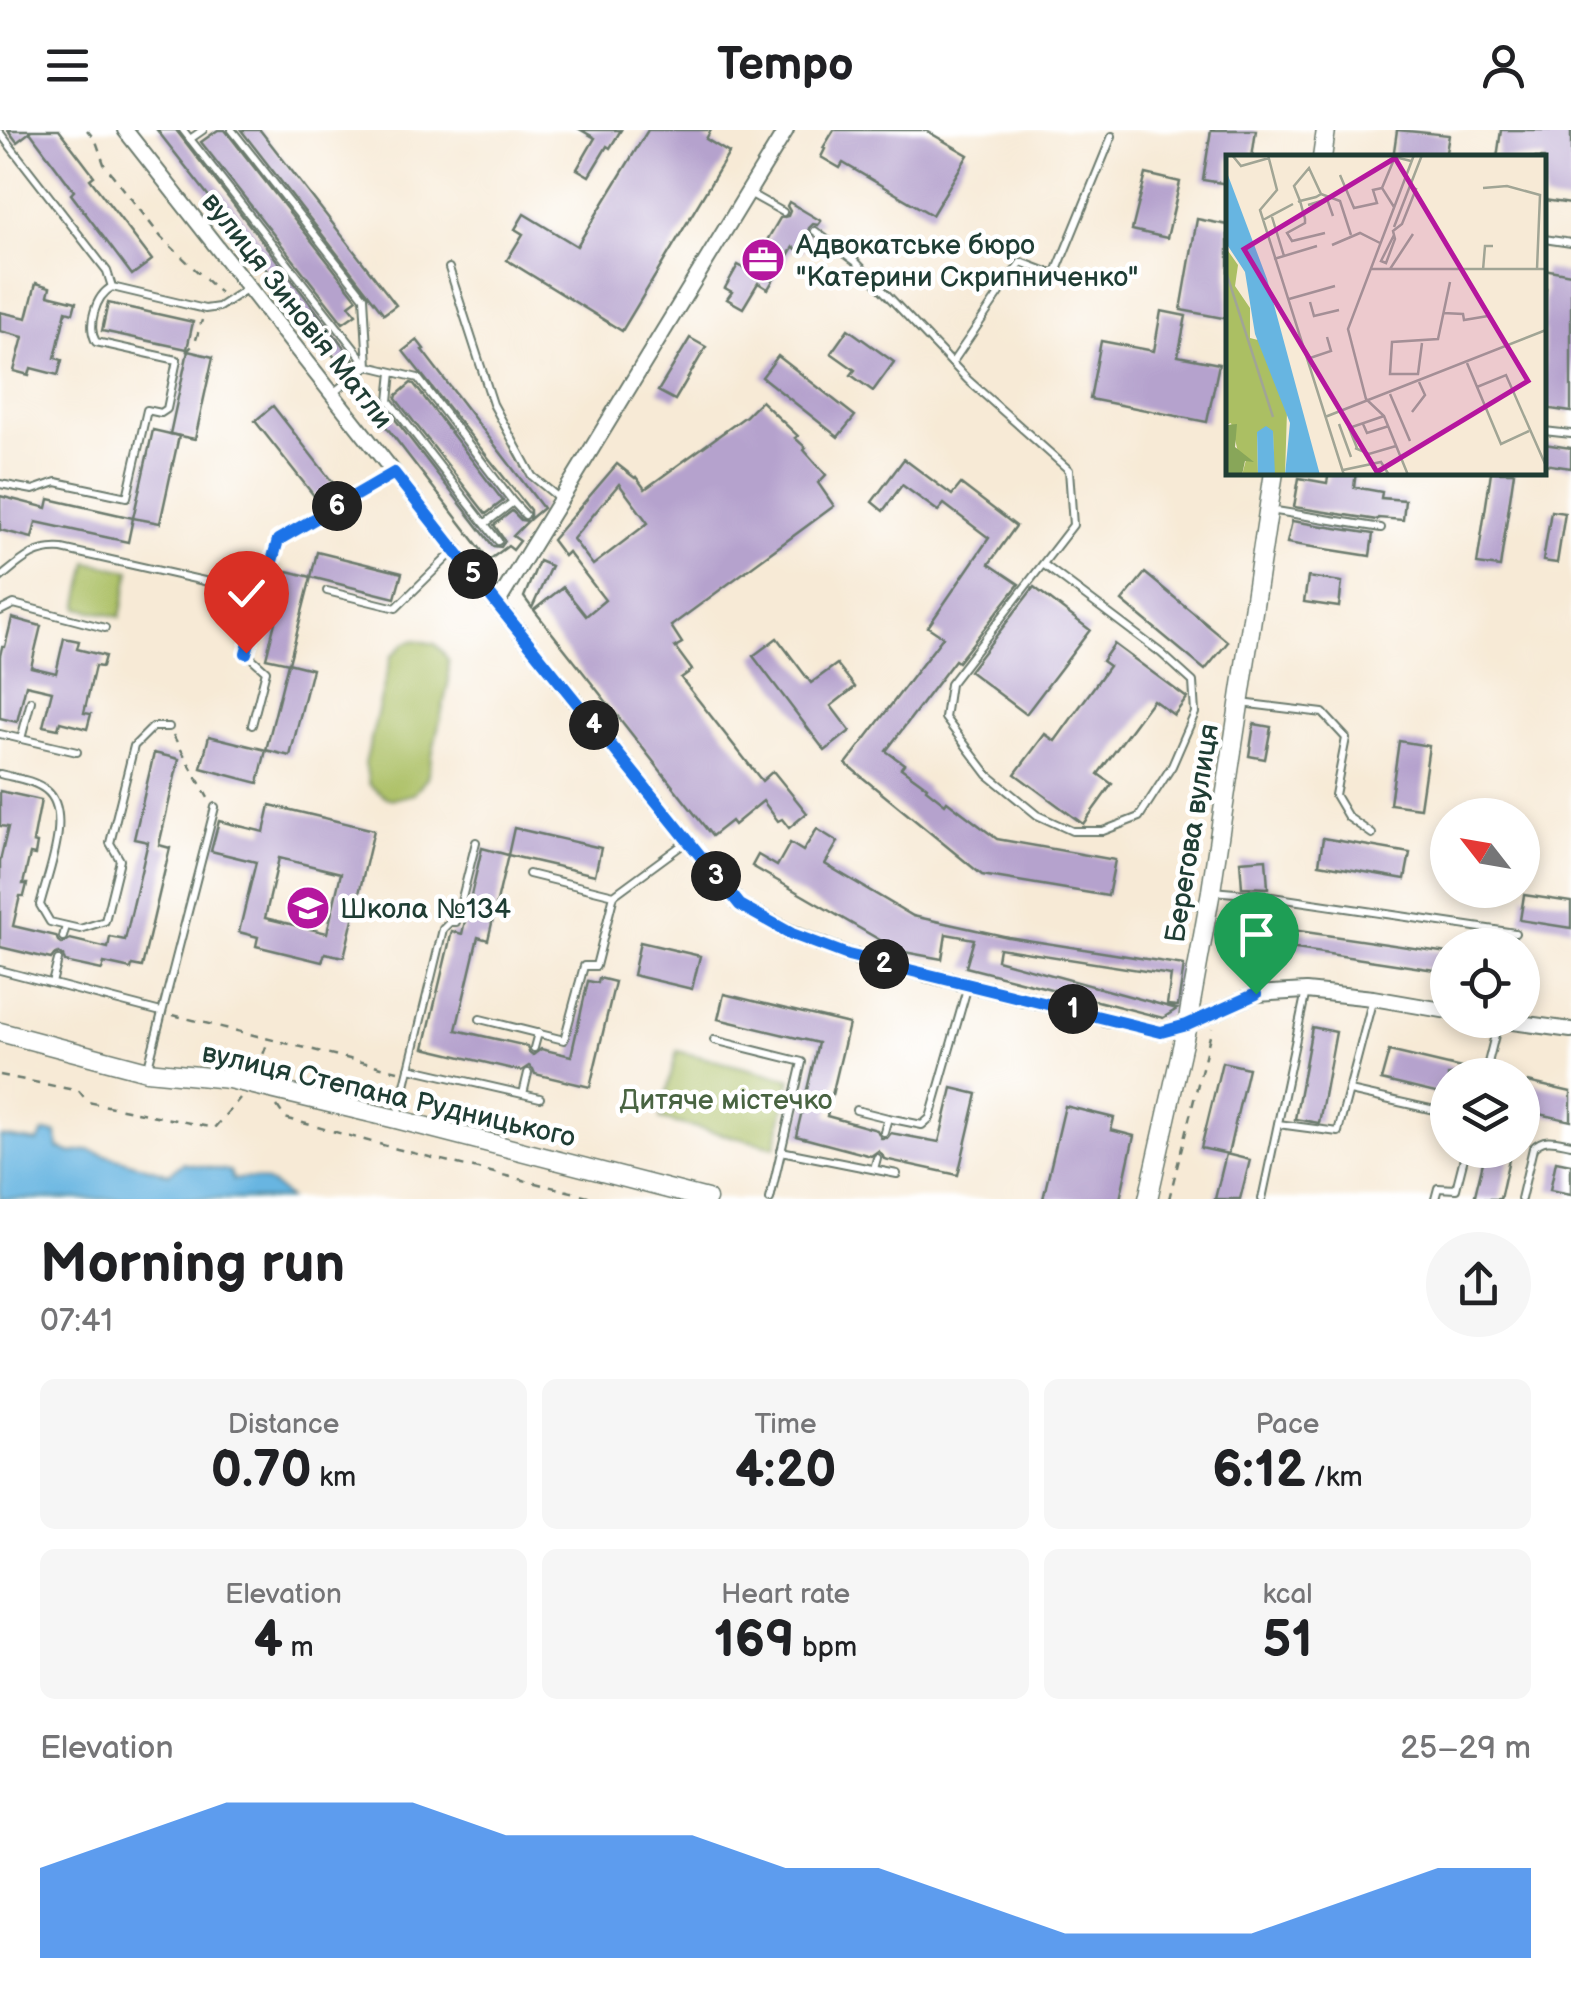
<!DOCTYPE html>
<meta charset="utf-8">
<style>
:root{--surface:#fff;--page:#f6f6f6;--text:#202124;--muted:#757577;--accent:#1a73e8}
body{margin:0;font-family:"Balsamiq Sans",sans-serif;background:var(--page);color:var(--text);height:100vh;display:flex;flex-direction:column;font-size:38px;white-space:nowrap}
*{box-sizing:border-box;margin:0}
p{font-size:32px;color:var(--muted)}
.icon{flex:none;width:55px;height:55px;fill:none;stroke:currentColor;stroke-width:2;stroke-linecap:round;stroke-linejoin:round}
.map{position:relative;height:1069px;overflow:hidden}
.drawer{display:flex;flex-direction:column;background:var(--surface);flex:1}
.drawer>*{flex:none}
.needle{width:65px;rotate:301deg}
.controls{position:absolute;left:1430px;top:668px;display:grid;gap:20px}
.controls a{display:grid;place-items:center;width:110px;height:110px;border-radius:50%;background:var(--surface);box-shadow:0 5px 15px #0003;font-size:50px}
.pin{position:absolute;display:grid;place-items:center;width:85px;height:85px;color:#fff;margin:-102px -42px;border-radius:50% 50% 50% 0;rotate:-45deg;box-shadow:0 0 10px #0007}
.pin .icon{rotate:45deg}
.km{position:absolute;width:50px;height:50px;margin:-25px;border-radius:50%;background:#222;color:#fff;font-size:28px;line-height:50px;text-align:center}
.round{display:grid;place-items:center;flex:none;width:105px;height:105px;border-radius:52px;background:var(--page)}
.head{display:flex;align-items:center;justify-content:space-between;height:170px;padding:0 40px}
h1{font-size:55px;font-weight:800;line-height:75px}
.figures{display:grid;grid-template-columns:repeat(3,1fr);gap:15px;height:170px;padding:10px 40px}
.figures div{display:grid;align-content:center;border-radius:15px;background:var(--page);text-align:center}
.figures b{font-size:50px;font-weight:800}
.figures small{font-size:28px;font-weight:400}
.figures p{font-size:28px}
.chart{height:280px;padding:20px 40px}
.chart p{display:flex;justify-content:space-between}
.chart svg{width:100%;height:180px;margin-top:10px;fill:var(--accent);opacity:.7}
header{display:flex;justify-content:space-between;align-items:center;height:130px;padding:0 40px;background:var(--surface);font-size:45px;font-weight:800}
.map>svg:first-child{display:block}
</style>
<header><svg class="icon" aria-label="menu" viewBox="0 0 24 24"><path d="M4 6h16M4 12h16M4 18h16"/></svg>Tempo<svg class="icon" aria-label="person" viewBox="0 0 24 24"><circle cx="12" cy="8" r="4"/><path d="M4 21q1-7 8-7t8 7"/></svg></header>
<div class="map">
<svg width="1571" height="1069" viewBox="0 0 1571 1069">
<rect width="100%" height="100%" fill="#fff"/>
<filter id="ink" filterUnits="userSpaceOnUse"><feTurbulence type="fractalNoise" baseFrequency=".01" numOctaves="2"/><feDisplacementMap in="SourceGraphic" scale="20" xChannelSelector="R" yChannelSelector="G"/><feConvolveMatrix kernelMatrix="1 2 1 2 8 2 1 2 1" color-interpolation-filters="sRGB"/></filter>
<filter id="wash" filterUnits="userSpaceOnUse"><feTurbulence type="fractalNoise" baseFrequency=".0048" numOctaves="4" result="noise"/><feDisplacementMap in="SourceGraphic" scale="40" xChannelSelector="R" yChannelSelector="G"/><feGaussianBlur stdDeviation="2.25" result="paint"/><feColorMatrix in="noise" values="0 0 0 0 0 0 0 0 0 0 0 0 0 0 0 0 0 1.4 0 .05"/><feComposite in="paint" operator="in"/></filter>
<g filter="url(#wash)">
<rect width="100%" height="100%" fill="#f7ead6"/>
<g fill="#abbf63" stroke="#657e4c" stroke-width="2.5">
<polygon points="88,432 130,441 120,487 78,478"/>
<polygon points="415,510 435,514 442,521 448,530 449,550 427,648 414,664 394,669 385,667 369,654 365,634 391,526 405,513"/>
<polygon points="677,921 791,949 775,1017 660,989"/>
</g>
<path fill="#67b5e1" stroke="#43798a" stroke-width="2.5" d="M43,1002L57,1003L58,1018L72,1023L89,1020L169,1044L183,1033L230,1041L233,1050C258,1045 272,1051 289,1069H0V1006L38,1012Z"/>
<g id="blocks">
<g fill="#b5a2cd" fill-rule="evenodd">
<polygon points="8,0 59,0 94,46 90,49 152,130 132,145 71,64 74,61 30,2 17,12"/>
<polygon points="157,0 176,0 354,230 343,238"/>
<polygon points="218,0 225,0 357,169 349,175 356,184 343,193 201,12"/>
<polygon points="241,0 260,0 396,175 384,184"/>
<polygon points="581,0 621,0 610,18 607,16 589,46 577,39 595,8"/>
<polygon points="648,0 711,0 706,9 729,23 622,201 507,130 523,104 515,99 524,84 577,116"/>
<polygon points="834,0 925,0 968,25 932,85 843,33 840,38 821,27 825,19 823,18"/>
<polygon points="1211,0 1256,0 1252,28 1228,28 1228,54 1203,50"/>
<polygon points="1397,0 1449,5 1445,28 1393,28"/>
<polygon points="1501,0 1571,0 1571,74 1544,70 1544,28 1497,28"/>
<polygon points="1146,44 1180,52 1167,108 1132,100"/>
<polygon points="789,72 821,91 818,95 813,94 809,98 808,103 811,107 802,122 793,117 768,159 758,153 743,178 727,169 732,162 725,158 738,135 749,141 780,88 788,86 790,81 787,76"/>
<polygon points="1197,89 1228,95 1228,189 1181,180"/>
<polygon points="1544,139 1571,144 1571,282 1544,278 1544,171 1546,158 1544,157"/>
<polygon points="36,153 50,157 48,165 76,172 73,183 66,181 55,228 62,230 58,245 31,238 29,245 14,241 23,207 0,201 0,182 27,188"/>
<polygon points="108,173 193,192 187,219 102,201"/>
<polygon points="1161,181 1186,186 1178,226 1219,234 1207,292 1090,269 1101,211 1154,221"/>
<polygon points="848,199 894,232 873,261 851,245 855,240 831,223"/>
<polygon points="690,208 706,217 675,270 658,261"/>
<polygon points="417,210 424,219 422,220 543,378 530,389 530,380 403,221"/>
<polygon points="188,221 213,227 195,309 170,304"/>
<polygon points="778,226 855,286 838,307 762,247"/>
<polygon points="411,253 414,254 503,371 486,384 396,269 397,265"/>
<polygon points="375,260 382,269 384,275 493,416 501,417 505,411 494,395 512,381 521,390 528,391 513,406 520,411 513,420 508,416 489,430 364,268"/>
<path d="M761,271L798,306L795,308L806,318L804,320L826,345L818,353L834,376L671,496L682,513L675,517L692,540L681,548L762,651L773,641L807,683L789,698L782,689L778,691L763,671L734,695L731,691L712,706L534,480L563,457L586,486L605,470L568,422L564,426L552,410L617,334L635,348L636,347L645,359L746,286ZM619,354L648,393L593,435L573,409Z"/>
<polygon points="273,276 333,353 315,367 255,291"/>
<polygon points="153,300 179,306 160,393 133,388"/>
<polygon points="1544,314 1571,318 1571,338 1544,334"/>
<polygon points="904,329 952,365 961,354 1016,396 989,434 1019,454 958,532 955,530 886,621 904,634 901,638 927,657 926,659 945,674 947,671 997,709 1115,730 1108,766 982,745 846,634 943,507 928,497 989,408 944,374 938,381 902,355 883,381 872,372"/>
<polygon points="1329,342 1356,342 1354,357 1382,362 1381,368 1405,370 1403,390 1378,388 1377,390 1294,377 1299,348 1327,353"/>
<polygon points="1491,342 1514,342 1500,437 1477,434"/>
<polygon points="0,366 47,378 49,369 133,388 128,412 36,392 32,408 0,400"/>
<polygon points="1551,381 1565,383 1557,433 1543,431"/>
<polygon points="1292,391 1373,404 1370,426 1287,413"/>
<polygon points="317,422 402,443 395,468 311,447"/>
<polygon points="539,431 551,436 532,478 524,467"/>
<polygon points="288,441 311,447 289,533 266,528"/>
<polygon points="1145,443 1228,512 1205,540 1122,471"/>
<polygon points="1308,447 1342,452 1339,477 1304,472"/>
<polygon points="1034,457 1090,500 1026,584 969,541"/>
<polygon points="12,488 41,496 31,537 56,543 64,508 79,511 77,519 105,526 102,537 95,536 84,583 91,584 87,599 60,592 58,599 43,596 52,561 26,555 17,592 0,588 0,526 2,517 5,517"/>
<polygon points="777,508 811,553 837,534 855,557 831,576 850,601 825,621 753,526"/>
<polygon points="1114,514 1187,568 1174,585 1153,570 1098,644 1112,654 1083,694 1015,644 1045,604 1055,611 1109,536 1102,531"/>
<polygon points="288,533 312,539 290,626 266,620"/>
<polygon points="1254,594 1271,597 1265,629 1249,626"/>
<polygon points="209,606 266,620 258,653 201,638"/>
<polygon points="1399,611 1429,616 1420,678 1390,674"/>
<polygon points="154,623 179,629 159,715 170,718 142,837 132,835 131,839 104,833 102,840 65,832 63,826 59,823 54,825 51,829 0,817 0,731 8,697 0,696 0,661 41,670 33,712 37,713 35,725 30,724 23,754 27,754 24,766 20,766 13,796 56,806 58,811 62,814 70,809 108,818 110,807 125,810 148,712 134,709"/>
<path d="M270,675L374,700L344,827L325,823L322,832L256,816L258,807L239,802L256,732L211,721L219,691L264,702ZM279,728L341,743L327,803L265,788Z"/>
<polygon points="514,698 601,718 595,745 508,725"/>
<polygon points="817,699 838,712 825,734 913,786 1008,807 1184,835 1178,876 1167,875 1171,845 999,818 997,830 1177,879 1163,888 966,837 974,809 946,804 942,829 899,821 752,736 758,725 777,736 790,713 803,721"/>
<polygon points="1323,708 1410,723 1405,749 1319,734"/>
<polygon points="482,718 508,725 488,810 478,807 456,900 527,916 529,922 533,925 541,919 571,926 588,851 598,853 599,848 615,852 590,957 535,944 533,939 529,936 521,941 424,918 452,801 462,804"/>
<polygon points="1266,729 1268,758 1242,757 1240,731"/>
<polygon points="1524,765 1571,772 1571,798 1520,790"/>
<polygon points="1292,800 1448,823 1448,842 1289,818"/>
<polygon points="640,812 700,826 692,859 633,845"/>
<polygon points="724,864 849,894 827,986 877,1000 881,1008 887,1008 891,1003 939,1012 952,958 977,964 958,1045 884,1029 882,1024 878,1021 871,1026 796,1006 818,913 718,889"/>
<polygon points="1312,897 1336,902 1319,993 1295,989"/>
<polygon points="1389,921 1474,941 1473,945 1448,945 1448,966 1381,950"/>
<polygon points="1222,932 1248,938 1228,1024 1201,1018"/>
<polygon points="1528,952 1571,962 1571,991 1522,980"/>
<polygon points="1065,976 1114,988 1111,1000 1134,1006 1120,1069 1043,1069"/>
<polygon points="1486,1020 1511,1020 1500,1069 1474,1069"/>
<polygon points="1226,1024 1250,1030 1240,1069 1215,1069"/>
<polygon points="1556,1031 1571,1034 1571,1064 1550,1060"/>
</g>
</g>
</g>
<g filter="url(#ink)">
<use href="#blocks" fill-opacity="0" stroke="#6b7a6d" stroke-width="2.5"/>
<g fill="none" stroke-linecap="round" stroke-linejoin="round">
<defs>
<g id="service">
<polyline points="183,0 368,236 333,263"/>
<polyline points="232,0 364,167 368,236 418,248 513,372 487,392 483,392 389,271 392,242"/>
<polyline points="0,3 107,141 112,157 205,179 219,177 248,158"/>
<polyline points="190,9 203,0"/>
<polyline points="749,63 783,82"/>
<polyline points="815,101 855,131 968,250 1069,340 1073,395 950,554 945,588 988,645 1037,685 1072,701 1103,701 1139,687 1172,636 1195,583 1193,552 1161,523 1043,434"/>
<polyline points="1544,109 1571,113"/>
<polyline points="449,138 493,274 532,346 560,369"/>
<polyline points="952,233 1021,132 1055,145 1112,6"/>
<polyline points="1544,301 1571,304"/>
<path d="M0,354L33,360L56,352L127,367L147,280L161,283L167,279L177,230L96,212C87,196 95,166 112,157"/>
<polyline points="513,372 525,385"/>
<polyline points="1270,380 1381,398"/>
<polyline points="484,393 498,411"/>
<path d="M0,448C21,431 34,417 62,419L262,464"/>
<polyline points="327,461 396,478 454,421"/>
<polyline points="0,481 14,474 105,498"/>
<polyline points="1241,573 1323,583 1346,608 1335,665 1348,687 1372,704"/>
<polyline points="252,595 266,541 246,523 278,410 394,343"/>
<polyline points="0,604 77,622"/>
<polyline points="21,609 31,571"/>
<path d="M0,644C15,648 34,650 46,660C74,682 47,746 40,775L50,792L80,799L105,791L120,730L110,713L134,616L153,597H169"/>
<polyline points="529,744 614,765 686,712"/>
<polyline points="1212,761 1258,765 1515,803"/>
<polyline points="63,807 66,796"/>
<polyline points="0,840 161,882"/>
<polyline points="52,853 58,830"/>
<polyline points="480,889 564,910 584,836 596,836 614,765"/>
<polyline points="714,910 802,932 770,1069"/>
<polyline points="534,918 538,903"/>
<polyline points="148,937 215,677"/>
<polyline points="409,938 540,968"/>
<polyline points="1485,945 1498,893"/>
<polyline points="1350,961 1448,983"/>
<polyline points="523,964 528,943"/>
<polyline points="856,980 888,988 884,1002"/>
<polyline points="397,988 443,799 450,792 456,792 476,712"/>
<polyline points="888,988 922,995 930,988 968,855"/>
<polyline points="1278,994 1338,1002 1373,868"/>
<polyline points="781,1021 897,1044"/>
<polyline points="874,1039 877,1028"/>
<polyline points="1262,1069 1306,861"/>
<polyline points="1435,1069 1438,1058 1456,1059 1466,1020"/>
<path d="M1521,1069L1533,1018C1544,1006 1556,1011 1571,1014"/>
</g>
<g id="minor">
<polyline points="125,0 497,474 740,775 791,803 848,825 1161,902 1187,895 1256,864 1306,861 1373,868 1448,881"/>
<polyline points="497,474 786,0"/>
<polyline points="1498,890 1571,900"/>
</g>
<g id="tertiary">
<polyline points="1322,28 1326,0"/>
<polyline points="0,902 147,941 229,949 396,989 707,1069"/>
<polyline points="1148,1069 1187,895 1211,761 1274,342"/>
</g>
</defs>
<use href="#service" stroke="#6b7a6d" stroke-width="10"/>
<use href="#minor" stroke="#6b7a6d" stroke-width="18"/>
<use href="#tertiary" stroke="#6b7a6d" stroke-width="21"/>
<g stroke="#6b7a6d" stroke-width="2.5" stroke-dasharray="8 8" stroke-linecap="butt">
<polyline points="87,0 96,11 104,34 161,107 220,163"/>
<polyline points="186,222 195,213 202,190"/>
<polyline points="173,605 208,668"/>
<polyline points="173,885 398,941"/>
<polyline points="258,939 268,911"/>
<polyline points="0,945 79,961 88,972 214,998 240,968"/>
<polyline points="277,976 285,988 397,1019 600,1069"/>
<polyline points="1169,1069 1212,898"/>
</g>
<use href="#service" stroke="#fff" stroke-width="6"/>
<use href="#minor" stroke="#fff" stroke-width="14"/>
<use href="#tertiary" stroke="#fff" stroke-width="18"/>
</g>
</g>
<g fill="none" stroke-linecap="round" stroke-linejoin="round" filter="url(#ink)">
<defs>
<polyline id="route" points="246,523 278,410 394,343 497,474 740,775 792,804 848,825 1161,902 1187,895 1256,864"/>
</defs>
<use href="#route" stroke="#fff" stroke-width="20"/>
<use href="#route" stroke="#1a73e8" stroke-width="12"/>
</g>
<defs>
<symbol id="office-disc" viewBox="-11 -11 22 22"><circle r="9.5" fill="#b5179e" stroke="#fff"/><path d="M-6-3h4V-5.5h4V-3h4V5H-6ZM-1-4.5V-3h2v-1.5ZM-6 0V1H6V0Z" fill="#fff"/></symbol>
<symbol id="school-disc" viewBox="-11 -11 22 22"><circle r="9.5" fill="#b5179e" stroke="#fff"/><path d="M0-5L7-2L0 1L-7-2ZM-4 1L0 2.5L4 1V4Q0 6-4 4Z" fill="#fff"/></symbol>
</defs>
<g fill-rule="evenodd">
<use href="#office-disc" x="738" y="105" width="50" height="50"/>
<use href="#school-disc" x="283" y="753" width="50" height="50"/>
</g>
<g text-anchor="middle" stroke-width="9" stroke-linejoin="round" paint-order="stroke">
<g font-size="28" fill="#1f3d34" stroke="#fff" text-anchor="start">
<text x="796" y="124">Адвокатське бюро<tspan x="796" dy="32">"Катерини Скрипниченко"</tspan></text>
<text x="340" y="788">Школа №134</text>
</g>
<g font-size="28" fill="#1f3d34" stroke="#fff">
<text transform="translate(298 180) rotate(52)" y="10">вулиця Зиновія Матли</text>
<text transform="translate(1191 703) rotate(-81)" y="10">Берегова вулиця</text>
<text transform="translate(389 964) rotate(13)" y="10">вулиця Степана Рудницького</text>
</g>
<g font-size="28" fill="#496442" stroke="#fff">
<text x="726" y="979">Дитяче містечко</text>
</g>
</g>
<g transform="translate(1226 25)">
<rect width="320" height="320" fill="#f7ead6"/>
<path d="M0,93L12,110L9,131L24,153V183L32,185L61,256L59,320L48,319L47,276L31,277L32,320H16L20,305L26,306L12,297L5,268L0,270Z" fill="#abbf63"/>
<path d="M11,269L9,292L28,307L19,306L16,320H0V270Z" fill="#88a659"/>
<path d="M0,15L41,124L94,320H59L64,268L29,179L19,117L0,88ZM40,271L47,276L49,320H32L31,277Z" fill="#67b5e1"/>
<path fill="none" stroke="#a1a595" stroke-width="2.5" d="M6,0L15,11L43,3M42,0L51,35L34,55L118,320M114,20L128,53L151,48L147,35L156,33M257,33L281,31L314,40L311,114M95,39L114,46L125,80M72,47L74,46L90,42L95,39L83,13L68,31L74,46L79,64V68L61,78L66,86L99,78M82,50L101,44L107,61M168,52L156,33L169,2L185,6M46,62L58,101M37,65L67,49M168,72L196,0M168,80L155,106L160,108L169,84L167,76L176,69L190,34L184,31M106,90L134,78L154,88M48,104L91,91M144,114H320M164,114L187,79M257,115L259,91H267M0,117L47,262M63,144L109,131M84,147L88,161L113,155M217,158L237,159L238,165L262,161M196,188L192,219H164L166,187L212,184L224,127M81,204L105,196L101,182M241,208L275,289L303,276M251,232L280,220L320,311M164,239L184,286M186,257L199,240L193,227M99,262L320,175M113,269L125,302M137,269L141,278L163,271M129,293L143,299L170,291M131,293L123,273L158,261M117,315L155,307L163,320M182,320L158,261L140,244L122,174L188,0"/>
<path fill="#b5179e" fill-opacity="0.15" stroke="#b5179e" stroke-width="5" d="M169,3L302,226L151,317L18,94Z"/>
<rect width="320" height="320" fill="none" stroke="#1f3d34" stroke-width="5"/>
</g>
</svg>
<div class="controls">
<a><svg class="needle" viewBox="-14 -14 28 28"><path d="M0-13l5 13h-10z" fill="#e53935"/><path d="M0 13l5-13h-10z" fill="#757577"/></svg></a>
<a><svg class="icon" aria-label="locate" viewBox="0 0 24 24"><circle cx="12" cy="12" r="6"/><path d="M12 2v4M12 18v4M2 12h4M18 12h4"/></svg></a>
<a><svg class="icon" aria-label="layers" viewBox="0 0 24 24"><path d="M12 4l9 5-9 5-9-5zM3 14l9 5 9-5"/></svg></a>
</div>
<div class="pin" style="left:1256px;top:864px;background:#1e9e55"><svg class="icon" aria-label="arrive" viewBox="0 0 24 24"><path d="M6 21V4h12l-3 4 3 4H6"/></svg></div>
<div class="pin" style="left:246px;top:523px;background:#d93025"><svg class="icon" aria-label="check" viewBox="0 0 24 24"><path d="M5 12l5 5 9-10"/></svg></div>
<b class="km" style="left:1073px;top:879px">1</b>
<b class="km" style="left:884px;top:834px">2</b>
<b class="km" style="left:716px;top:746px">3</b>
<b class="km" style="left:594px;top:595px">4</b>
<b class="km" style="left:473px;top:444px">5</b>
<b class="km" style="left:337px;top:376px">6</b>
</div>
<section class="drawer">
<div class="head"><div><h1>Morning run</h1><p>07:41</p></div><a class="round"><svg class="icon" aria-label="share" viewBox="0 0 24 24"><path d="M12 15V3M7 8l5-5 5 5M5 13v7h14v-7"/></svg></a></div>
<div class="figures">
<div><p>Distance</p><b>0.70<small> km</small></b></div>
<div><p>Time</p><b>4:20</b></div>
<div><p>Pace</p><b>6:12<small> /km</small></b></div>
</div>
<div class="figures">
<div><p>Elevation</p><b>4<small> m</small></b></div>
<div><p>Heart rate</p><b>169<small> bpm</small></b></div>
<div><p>kcal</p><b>51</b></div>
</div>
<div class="chart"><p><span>Elevation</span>25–29 m</p>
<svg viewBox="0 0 160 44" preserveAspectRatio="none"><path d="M0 44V22L10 14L20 6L30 6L40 6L50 14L60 14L70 14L80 22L90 22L100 30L110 38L120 38L130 38L140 30L150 22L160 22V44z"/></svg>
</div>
</section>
